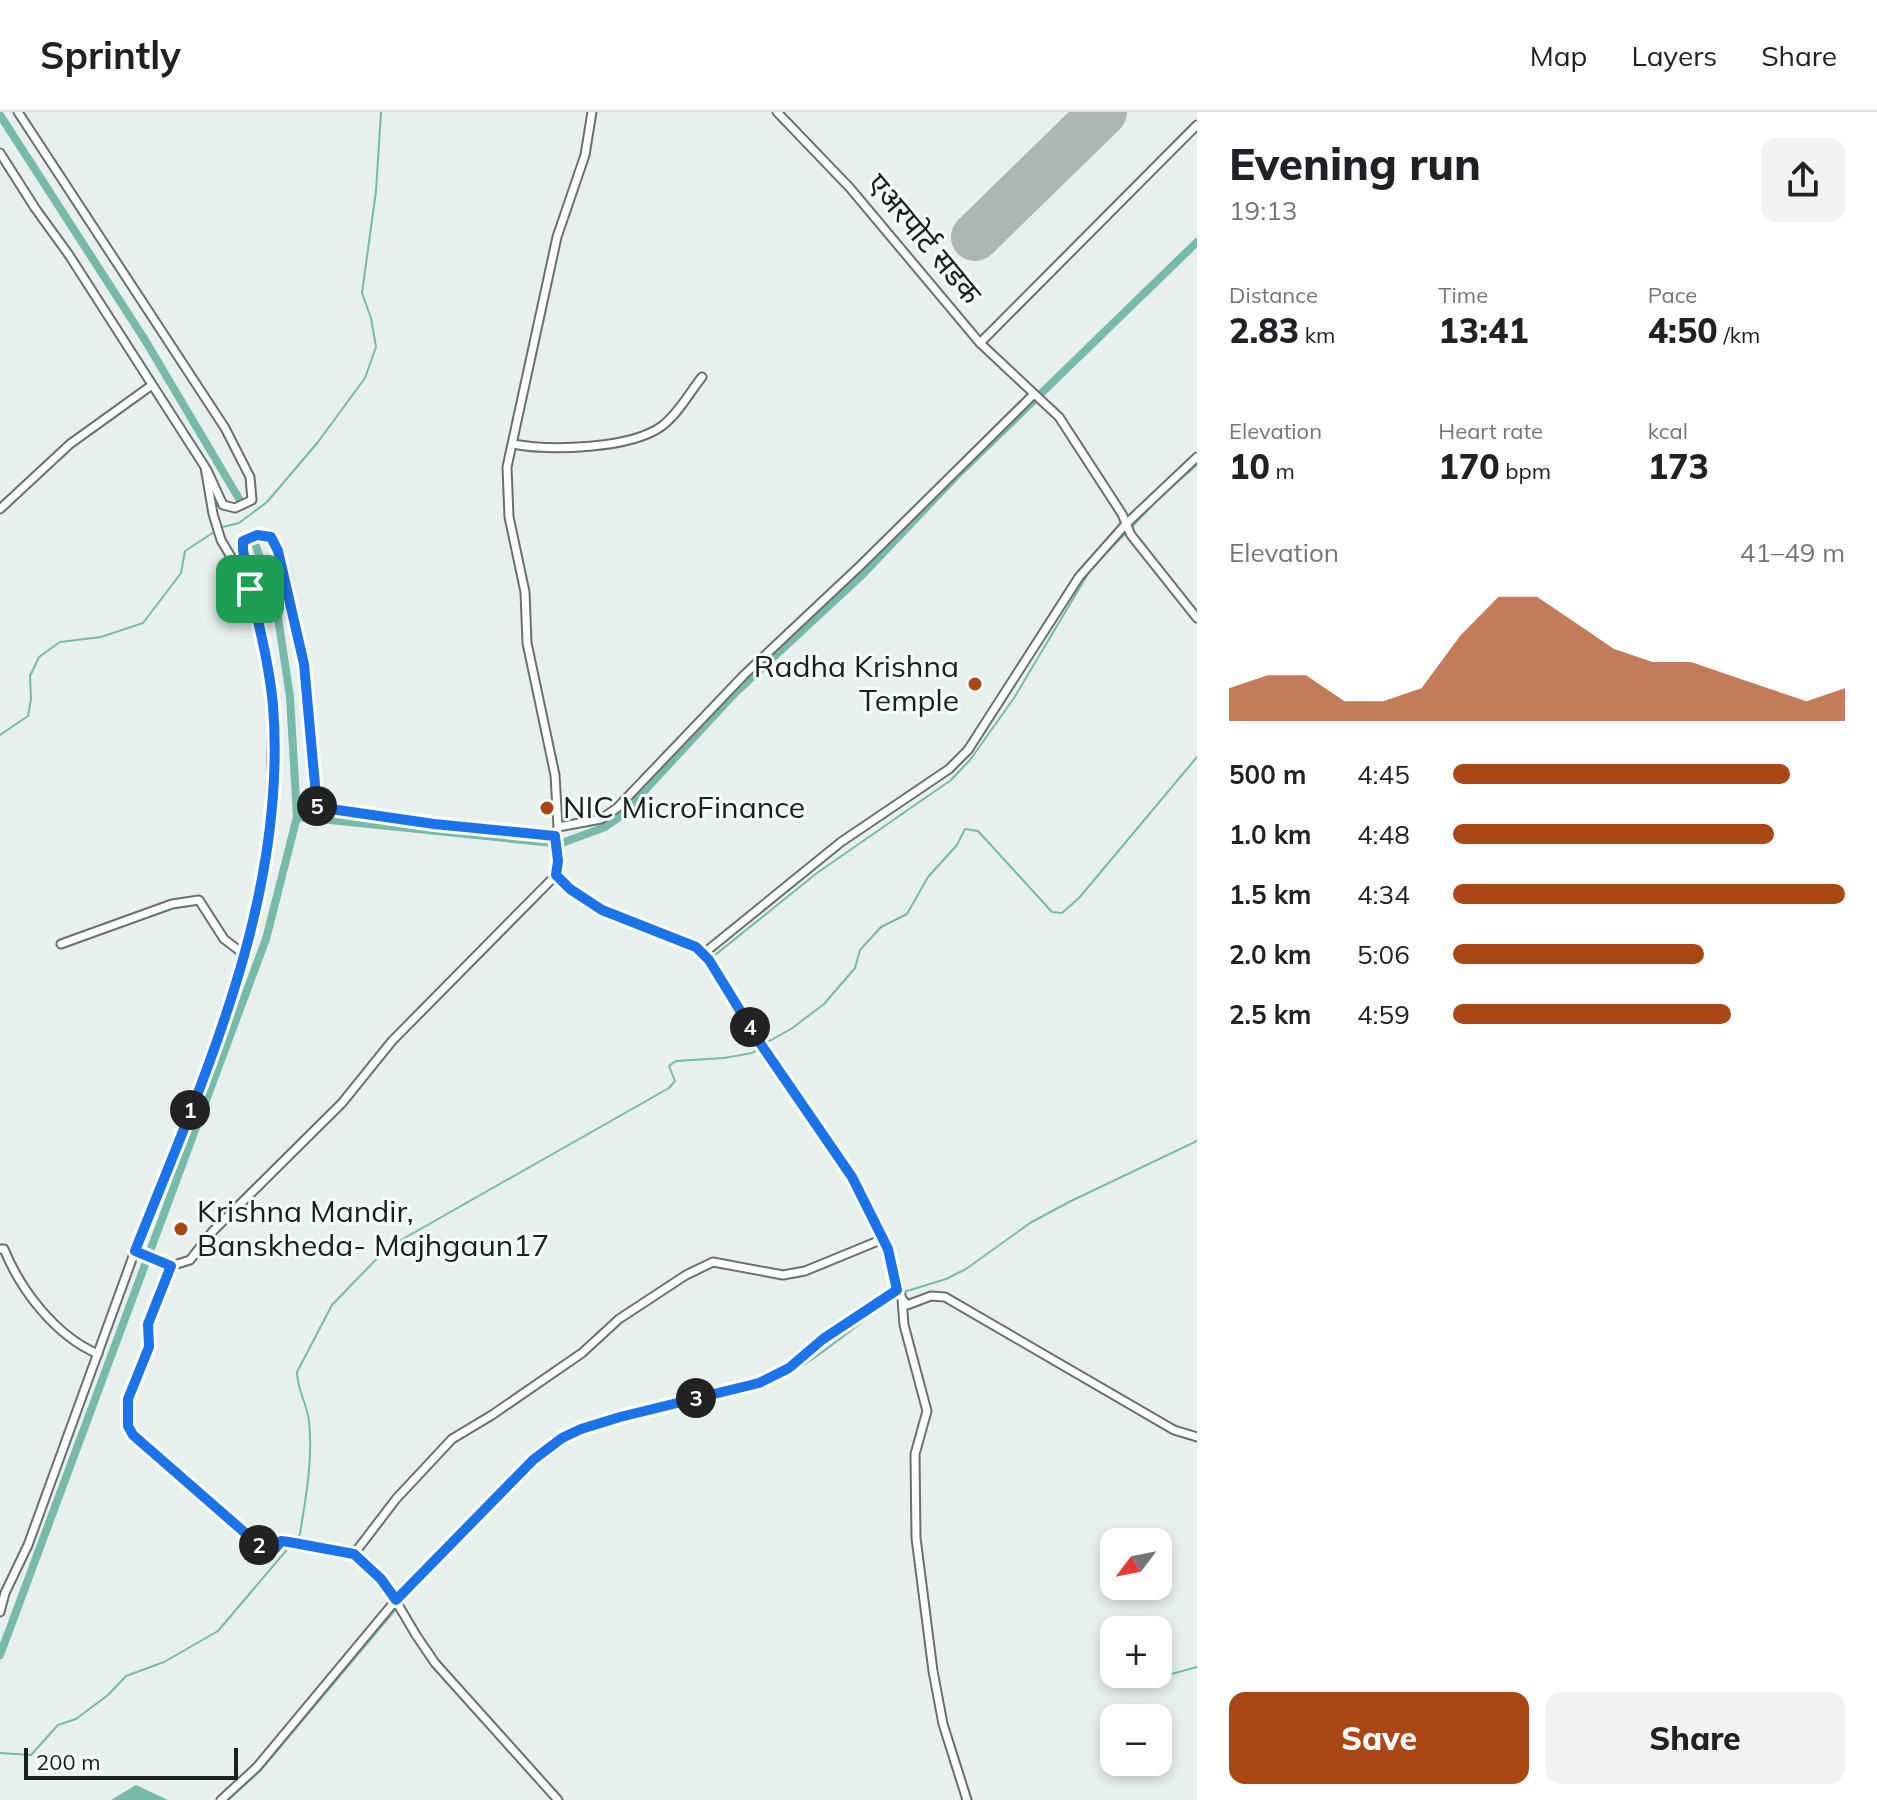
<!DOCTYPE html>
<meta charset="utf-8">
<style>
:root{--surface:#fff;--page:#f2f2f2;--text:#202124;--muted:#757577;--line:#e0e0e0;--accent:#ab4615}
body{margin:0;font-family:Mulish,"Noto Sans Devanagari",sans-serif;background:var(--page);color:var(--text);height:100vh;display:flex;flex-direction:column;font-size:30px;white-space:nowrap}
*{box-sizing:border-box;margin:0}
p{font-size:26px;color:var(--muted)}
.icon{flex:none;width:44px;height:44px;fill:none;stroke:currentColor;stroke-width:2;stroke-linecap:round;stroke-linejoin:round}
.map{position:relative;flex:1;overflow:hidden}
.drawer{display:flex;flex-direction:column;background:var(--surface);width:680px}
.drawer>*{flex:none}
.needle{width:52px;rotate:238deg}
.controls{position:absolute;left:1100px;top:1416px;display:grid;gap:16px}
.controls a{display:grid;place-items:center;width:72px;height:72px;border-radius:16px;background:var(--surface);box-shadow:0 4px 12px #0003;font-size:40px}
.scale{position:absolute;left:24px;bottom:20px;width:214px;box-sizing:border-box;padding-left:8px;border:4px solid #1b1e1d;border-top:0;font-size:22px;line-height:28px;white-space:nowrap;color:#1b1e1d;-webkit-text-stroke:6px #f4fdfb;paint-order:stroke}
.pin{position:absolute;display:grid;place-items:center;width:68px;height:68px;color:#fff;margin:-34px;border-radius:16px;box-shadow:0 4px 12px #0006}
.km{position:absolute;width:40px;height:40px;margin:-20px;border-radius:50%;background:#222;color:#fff;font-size:22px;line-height:40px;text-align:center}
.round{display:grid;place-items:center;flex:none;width:84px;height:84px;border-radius:16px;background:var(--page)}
.head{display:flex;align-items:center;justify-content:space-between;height:136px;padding:0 32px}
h1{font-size:44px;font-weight:800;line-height:60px}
.metrics{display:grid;grid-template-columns:repeat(3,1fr);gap:12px;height:136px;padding:8px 32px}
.metrics div{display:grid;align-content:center}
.metrics b{font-size:34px;font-weight:800}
.metrics small{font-size:22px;font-weight:400}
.metrics p{font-size:22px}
.chart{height:224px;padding:16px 32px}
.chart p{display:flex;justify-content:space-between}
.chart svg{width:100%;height:144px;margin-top:8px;fill:var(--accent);opacity:.7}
.cta{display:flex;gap:16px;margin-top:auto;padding:16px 32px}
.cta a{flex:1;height:92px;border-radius:16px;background:var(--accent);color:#fff;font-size:32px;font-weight:800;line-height:92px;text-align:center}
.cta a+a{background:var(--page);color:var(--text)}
ul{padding:0 32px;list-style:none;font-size:26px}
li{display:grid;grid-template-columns:128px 96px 1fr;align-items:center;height:60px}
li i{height:20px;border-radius:10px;background:var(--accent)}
header{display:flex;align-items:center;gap:48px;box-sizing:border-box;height:112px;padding:0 40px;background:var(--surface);border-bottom:2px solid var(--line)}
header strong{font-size:38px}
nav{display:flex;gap:44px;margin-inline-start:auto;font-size:28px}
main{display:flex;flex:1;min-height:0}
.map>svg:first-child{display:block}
</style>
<header>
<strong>Sprintly</strong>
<nav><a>Map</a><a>Layers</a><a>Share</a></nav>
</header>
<main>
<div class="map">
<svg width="1197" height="1688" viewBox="0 0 1197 1688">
<rect width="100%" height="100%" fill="#e7f0ed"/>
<polygon fill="#78baaa" points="136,1673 168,1688 111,1688"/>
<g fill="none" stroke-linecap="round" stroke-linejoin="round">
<g stroke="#78baaa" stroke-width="2">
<polyline points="219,416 239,411 267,390 318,330 365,266 376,235 371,206 362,181 376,79 381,0"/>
<polyline points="1131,416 1160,385 1197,353"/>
<polyline points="0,623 28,604 31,587 30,564 39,545 60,530 101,525 143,511 181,461 185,439 214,420"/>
<polyline points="715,843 817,761 951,668 970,648 1014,586 1092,455 1126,421"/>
<polyline points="764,932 791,917 824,892 855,856 860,838 881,815 907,802 928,765 957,733 965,717 978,719 1052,800 1062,801 1079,786 1197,645"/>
<polyline points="904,1180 946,1167 966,1157 1030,1111 1069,1090 1197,1029"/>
<path d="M294,1429L300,1422C306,1384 313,1348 309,1309C307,1292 297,1277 297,1260L332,1193L387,1136L669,976L675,969L669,954L676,949L724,946L752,941L759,936"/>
<path d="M400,1492L540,1350L579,1322L770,1273C817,1249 855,1212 899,1184"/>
<polyline points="1146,1569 1197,1555"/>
<polyline points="0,1641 31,1643 58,1613 76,1607 108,1583 126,1564 164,1550 218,1519 290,1434"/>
<polyline points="228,1688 260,1659 396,1497"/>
</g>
<g stroke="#78baaa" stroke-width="8">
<polyline points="0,3 145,228 241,390"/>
<polyline points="297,705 312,707"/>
<polyline points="320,707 553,731"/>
<polyline points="562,731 605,715 621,704 735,581 863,462 956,364 1197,130"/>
<polyline points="0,1543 266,827 297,705 290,585 276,492 256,434"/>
</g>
<polyline stroke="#aeb6b3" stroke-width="48" points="975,125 1103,0"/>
<defs>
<g id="minor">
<polyline points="18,0 225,316 250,365 252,388 235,396 223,393 207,358"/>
<polyline points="777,0 850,76 980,231 1059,305 1122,402 1131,423 1197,506"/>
<polyline points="0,41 35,96 69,143 205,355 213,402 221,428 250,477 266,536 273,595 270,728 250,829 222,913 135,1139 28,1433 5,1481 0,1500"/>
<polyline points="980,231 1197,13"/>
<path d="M513,332C550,339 631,337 662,314C678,302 690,280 702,265"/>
<polyline points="0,397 70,332 152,273"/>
<polyline points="249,471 243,429 257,423 271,425 278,439 304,552 317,695 325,698 555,724"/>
<polyline points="558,715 555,663 527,531 525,480 509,405 507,355 557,125 585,43 592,0"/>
<polyline points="61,832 172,792 199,788 224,827 245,843"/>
<polyline points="703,842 841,730 949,657 968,638 1079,465 1125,413 1197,345"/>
<path d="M0,1137H4C21,1179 56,1224 98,1242"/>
<polyline points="135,1139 171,1154 190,1148 213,1119 342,991 392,929 556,763"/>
<polyline points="171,1154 148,1212 149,1235 128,1287 128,1314 133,1323 259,1433 268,1438 275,1437 281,1429 289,1430 354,1442 365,1451 390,1479 416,1523 435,1551 558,1688"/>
<polyline points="903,1188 907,1193 931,1184 945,1185 1174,1318 1197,1325"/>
<polyline points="354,1442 396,1387 452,1327 492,1303 582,1241 619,1207 686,1163 713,1150 783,1163 805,1159 883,1127"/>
<polyline points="221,1688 257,1655 396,1488 533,1348 562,1326 581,1317 620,1305 759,1271 789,1256 823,1227 897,1178"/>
<path d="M967,1688L943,1612L933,1559L916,1426L915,1342L927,1299L904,1213L902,1187L888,1137L877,1112L852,1065L760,931L709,848L696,835L602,798L570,777L556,763C559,747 553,730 558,715L601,707L617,696L744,563L861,453L1033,283"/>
</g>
</defs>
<use href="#minor" stroke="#69716f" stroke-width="11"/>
<use href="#minor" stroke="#fff" stroke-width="7"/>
</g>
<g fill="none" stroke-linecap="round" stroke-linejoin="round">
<defs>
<path id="route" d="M257,423L271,425L278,439L304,552L317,695L434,712L555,724L558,749L556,763L570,777L602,798L696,835L709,848L760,931L852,1065L888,1137L897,1178L823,1227L789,1256L759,1271L620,1305L581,1317L562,1326L533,1348L396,1488L381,1467L354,1442L289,1430L281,1429L275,1437L268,1438L259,1433L133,1323L128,1314V1287L149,1235L148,1212L171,1154L135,1139C204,965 288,785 273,593C268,540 252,490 243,438V429Z"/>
</defs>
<use href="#route" stroke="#fff" stroke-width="16"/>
<use href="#route" stroke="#1a73e8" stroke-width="10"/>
</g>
<g fill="#ab4615" stroke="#f4fdfb" stroke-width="3">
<circle cx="975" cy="572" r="8"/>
<circle cx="547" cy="696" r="8"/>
<circle cx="181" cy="1117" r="8"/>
</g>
<g text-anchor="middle" stroke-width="6" stroke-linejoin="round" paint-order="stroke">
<g font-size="30" fill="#1b1e1d" stroke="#f4fdfb">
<text transform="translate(924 127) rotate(50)" y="10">एअरपोर्ट सडक</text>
</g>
<g font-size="30" fill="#1b1e1d" stroke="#f4fdfb" text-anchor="start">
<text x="959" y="565" text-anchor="end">Radha Krishna<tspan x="959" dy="34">Temple</tspan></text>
<text x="563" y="706">NIC MicroFinance</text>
<text x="197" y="1110">Krishna Mandir,<tspan x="197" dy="34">Banskheda- Majhgaun17</tspan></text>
</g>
</g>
</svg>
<div class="controls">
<a><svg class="needle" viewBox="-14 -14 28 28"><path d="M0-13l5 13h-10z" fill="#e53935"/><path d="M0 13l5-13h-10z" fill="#757577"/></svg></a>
<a>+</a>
<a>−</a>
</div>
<div class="scale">200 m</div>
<div class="pin" style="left:250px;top:477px;background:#1e9e55"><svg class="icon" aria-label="arrive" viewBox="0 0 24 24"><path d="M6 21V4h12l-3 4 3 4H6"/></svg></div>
<b class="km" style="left:190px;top:998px">1</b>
<b class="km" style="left:259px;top:1433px">2</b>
<b class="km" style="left:696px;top:1286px">3</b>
<b class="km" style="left:750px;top:915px">4</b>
<b class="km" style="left:317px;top:694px">5</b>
</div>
<section class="drawer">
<div class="head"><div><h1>Evening run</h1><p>19:13</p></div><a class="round"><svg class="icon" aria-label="share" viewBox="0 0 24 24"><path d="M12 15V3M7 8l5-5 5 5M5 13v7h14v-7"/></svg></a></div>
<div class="metrics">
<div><p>Distance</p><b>2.83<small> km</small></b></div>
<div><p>Time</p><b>13:41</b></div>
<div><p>Pace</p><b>4:50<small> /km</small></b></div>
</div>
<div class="metrics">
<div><p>Elevation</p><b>10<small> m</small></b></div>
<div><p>Heart rate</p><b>170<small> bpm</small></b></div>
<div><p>kcal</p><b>173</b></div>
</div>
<div class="chart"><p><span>Elevation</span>41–49 m</p>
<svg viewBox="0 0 160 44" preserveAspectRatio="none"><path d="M0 44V34L10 30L20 30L30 38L40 38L50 34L60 18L70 6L80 6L90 14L100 22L110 26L120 26L130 30L140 34L150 38L160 34V44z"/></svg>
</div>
<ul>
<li><b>500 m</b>4:45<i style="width:86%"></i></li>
<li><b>1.0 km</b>4:48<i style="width:82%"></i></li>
<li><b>1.5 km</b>4:34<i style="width:100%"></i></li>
<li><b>2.0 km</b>5:06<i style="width:64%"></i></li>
<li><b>2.5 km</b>4:59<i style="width:71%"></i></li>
</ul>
<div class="cta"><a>Save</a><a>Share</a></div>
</section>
</main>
